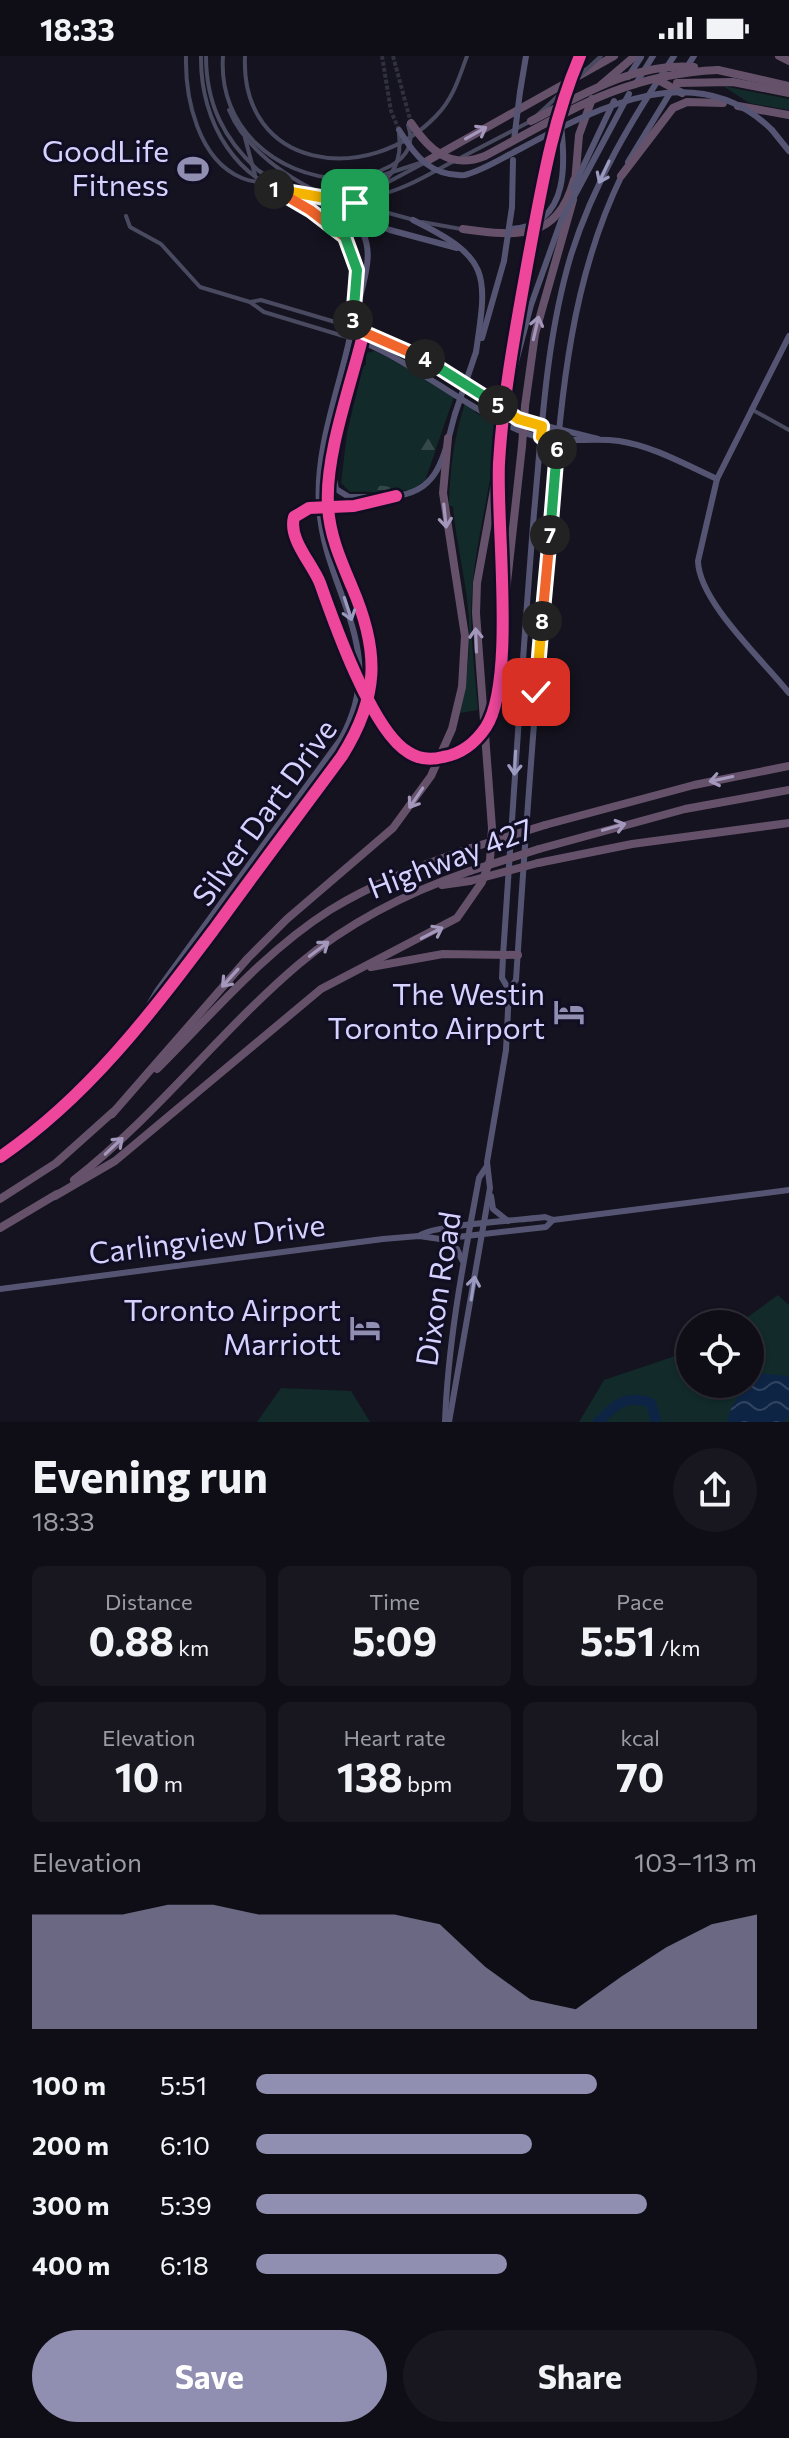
<!DOCTYPE html>
<meta charset="utf-8">
<style>
:root{--surface:#0f0e17;--page:#181720;--text:#f1f3f6;--muted:#9b9ca1;--line:#2f2e36;--accent:#918fb1}
body{margin:0;font-family:Commissioner,sans-serif;background:var(--page);color:var(--text);height:100vh;display:flex;flex-direction:column;font-size:30px;white-space:nowrap}
*{box-sizing:border-box;margin:0}
p{font-size:26px;color:var(--muted)}
.icon{flex:none;width:44px;height:44px;fill:none;stroke:currentColor;stroke-width:2;stroke-linecap:round;stroke-linejoin:round}
.map{position:relative;height:1366px;overflow:hidden}
.panel{display:flex;flex-direction:column;background:var(--surface);flex:1}
.panel>*{flex:none}
.fabs{position:absolute;left:676px;top:1254px;display:grid;gap:16px}
.fabs a{display:grid;place-items:center;width:88px;height:88px;border-radius:50%;background:var(--surface);box-shadow:0 2px 6px #0004,0 0 0 2px var(--line);font-size:40px}
.pin{position:absolute;display:grid;place-items:center;width:68px;height:68px;color:#fff;margin:-34px;border-radius:16px;box-shadow:0 4px 12px #0006}
.km{position:absolute;width:40px;height:40px;margin:-20px;border-radius:50%;background:#222;color:#fff;font-size:22px;line-height:40px;text-align:center}
.round{display:grid;place-items:center;flex:none;width:84px;height:84px;border-radius:42px;background:var(--page)}
.headline{display:flex;align-items:center;justify-content:space-between;height:136px;padding:0 32px}
h1{font-size:44px;font-weight:700;line-height:60px}
.stats{display:grid;grid-template-columns:repeat(3,1fr);gap:12px;height:136px;padding:8px 32px}
.stats div{display:grid;align-content:center;border-radius:12px;background:var(--page);text-align:center}
.stats b{font-size:40px;font-weight:700}
.stats small{font-size:22px;font-weight:400}
.stats p{font-size:22px}
.chart{height:224px;padding:16px 32px}
.chart p{display:flex;justify-content:space-between}
.chart svg{width:100%;height:144px;margin-top:8px;fill:var(--accent);opacity:.7}
.action{display:flex;gap:16px;margin-top:auto;padding:16px 32px}
.action a{flex:1;height:92px;border-radius:48px;background:var(--accent);color:#fff;font-size:32px;font-weight:700;line-height:92px;text-align:center}
.action a+a{background:var(--page);color:var(--text)}
ul{padding:0 32px;list-style:none;font-size:26px}
li{display:grid;grid-template-columns:128px 96px 1fr;align-items:center;height:60px}
li i{height:20px;border-radius:10px;background:var(--accent)}
.status{display:flex;justify-content:space-between;align-items:center;height:56px;padding:0 40px;background:var(--surface);direction:ltr}
.status svg{height:22px;fill:currentColor}
.map>svg:first-child{display:block}
</style>
<div class="status"><b>18:33</b><svg viewBox="0 0 49 12"><path d="M0 12V9h3v3zM5 12V6h3v6zM10 12V3h3v9zM15 12V0h3v12zM26 1h20v11H26zM47 4h2v5h-2z"/></svg></div>
<div class="map">
<svg width="789" height="1366" viewBox="0 0 789 1366">
<defs>
<pattern id="forest-firs" width="22" height="20" patternUnits="userSpaceOnUse" patternTransform="scale(2)"><rect width="22" height="20" fill="#122a2a"/><path d="M5 1l3.5 6h-7zM16 11l3.5 6h-7z" fill="#34484a"/></pattern>
<pattern id="water-waves" width="16" height="10" patternUnits="userSpaceOnUse" patternTransform="scale(2)"><rect width="16" height="10" fill="#0e2445"/><path d="M0 5q4-4 8 0t8 0" fill="none" stroke="#304361"/></pattern>
</defs>
<rect width="100%" height="100%" fill="#14131f"/>
<g fill="#122a2a">
<polygon points="723,30 789,43 789,54 749,47"/>
<polygon points="375,295 455,338 425,424 412,434 350,436 341,427 347,377 363,310 366,309 366,297"/>
<path d="M466,344L475,356L497,370C493,426 476,481 472,536C469,575 475,615 478,654L460,657C466,627 471,597 469,565C467,527 456,487 453,451L449,449C450,411 454,380 466,344Z"/>
<polygon points="778,1239 789,1249 789,1366 579,1366 604,1324 690,1295 690,1328 750,1328 750,1268 738,1268"/>
<polygon points="281,1332 351,1335 370,1366 257,1366"/>
</g>
<g fill="url(#forest-firs)">
<path d="M408,346L407,355L390,370L370,377L369,372C381,361 396,357 408,346Z"/>
<polygon points="434,374 435,396 424,427 417,417 422,408 420,394"/>
<path d="M361,427C372,432 383,427 395,433L379,437L355,434Z"/>
</g>
<path fill="url(#water-waves)" d="M756,1317L789,1320V1359L785,1366H728C728,1351 740,1343 743,1328H750V1319Z"/>
<g fill="none" stroke-linecap="round" stroke-linejoin="round">
<path stroke="#0e2445" stroke-width="10" d="M598,1366C616,1348 626,1338 651,1347L656,1366"/>
<g stroke="#313041" stroke-width="4" stroke-dasharray="4 2" stroke-linecap="butt">
<polyline points="382,0 391,55 399,74"/>
<polyline points="393,0 411,67"/>
</g>
<g stroke="#494960" stroke-width="4">
<path d="M223,0C218,71 275,120 342,123"/>
<path d="M245,0C240,114 368,131 436,60C453,43 459,22 467,0"/>
<path d="M229,54C246,94 286,121 324,139"/>
<polyline points="245,82 255,119"/>
<polyline points="259,115 281,129"/>
<polyline points="351,123 383,119 420,107"/>
<path d="M273,133C330,164 361,174 356,246"/>
<polyline points="301,142 335,153"/>
<polyline points="341,144 414,164"/>
<polyline points="126,160 130,171 161,188 200,231 250,246 264,256 350,282"/>
<polyline points="422,166 461,173"/>
<polyline points="250,246 261,244 352,271 356,255"/>
<polyline points="751,353 789,374"/>
</g>
<g stroke="#555573" stroke-width="6">
<polyline points="685,14 694,0"/>
<polyline points="520,36 526,0"/>
<polyline points="772,74 789,95"/>
<polyline points="628,106 670,37"/>
<polyline points="537,149 559,59"/>
<polyline points="512,151 513,104"/>
<polyline points="336,153 390,174 457,192"/>
<path d="M349,161C381,185 364,223 356,256"/>
<path d="M413,164C490,202 488,216 476,296"/>
<path d="M511,173C572,169 565,104 560,59"/>
<path d="M789,280L717,423L698,505C699,546 763,604 789,637"/>
<polyline points="482,282 504,205"/>
<path d="M361,285C420,310 468,355 528,378C557,389 589,381 619,385C653,390 686,409 717,423"/>
<polyline points="510,312 529,197"/>
<polyline points="509,332 531,249 561,165"/>
<polyline points="499,410 503,378"/>
<polyline points="333,418 336,433 349,441 379,441"/>
<polyline points="499,422 501,546"/>
<path d="M394,440C441,436 444,397 455,358"/>
<polyline points="333,564 316,516 294,480 294,461 309,452 354,450 396,440"/>
<polyline points="498,625 501,578"/>
<polyline points="377,659 398,689 416,700"/>
<path d="M509,934L516,924C525,784 535,643 548,502C560,371 563,240 622,119"/>
<path d="M144,964L342,700C379,641 380,596 352,531C341,505 329,478 328,449C325,398 352,326 364,275"/>
<path d="M132,978L157,935L341,683C391,592 324,537 319,450C315,389 341,330 352,271L419,299L518,363L598,383"/>
<path d="M0,1101C53,1065 93,1025 134,976"/>
<polyline points="491,1140 493,1153 508,1165"/>
<path d="M419,1180C431,1169 523,1164 545,1161L553,1164L789,1134"/>
<polyline points="444,1184 457,1193 462,1204"/>
<polyline points="0,1233 383,1183 419,1180 440,1183 546,1171 553,1164"/>
<path d="M445,1366C448,1284 464,1203 479,1122L487,1110"/>
<path d="M449,1366L490,1132L487,1106L506,994L509,934L502,922L503,900C513,752 522,605 534,457C542,371 546,283 571,199C594,126 632,63 674,0"/>
</g>
<g stroke="#66516b" stroke-width="8">
<polyline points="779,0 789,5"/>
<polyline points="718,14 789,30"/>
<polyline points="658,24 682,37"/>
<polyline points="677,27 733,26 789,37"/>
<polyline points="601,29 635,0"/>
<polyline points="738,50 789,59"/>
<polyline points="427,105 614,0"/>
<polyline points="621,120 673,52 687,46 723,47"/>
<polyline points="575,127 579,79 592,43"/>
<path d="M463,173C516,180 557,186 574,124"/>
<polyline points="525,350 535,278 573,144"/>
<polyline points="501,581 522,390"/>
<polyline points="519,629 536,636"/>
<polyline points="545,769 694,729 789,710"/>
<polyline points="539,793 685,753 789,734"/>
<polyline points="538,807 632,788 789,767"/>
<polyline points="442,829 470,825"/>
<polyline points="371,911 443,898 518,899"/>
<path d="M157,1013C212,958 264,896 330,854C374,827 422,809 471,792"/>
<polyline points="112,1058 248,902 287,863 393,772 431,720 452,673 462,631 465,580 443,437 448,382"/>
<path d="M74,1124C156,1060 220,975 299,908C349,866 409,836 470,815"/>
<polyline points="55,1140 115,1105 321,933 457,862 482,826 490,804 492,772 476,557 477,527 499,406"/>
<polyline points="0,1143 56,1107 113,1056"/>
<polyline points="0,1172 57,1138"/>
</g>
<g stroke="#494960" stroke-width="4">
<path d="M186,0C185,42 198,104 242,122C256,128 271,126 285,131C315,140 343,147 375,140C404,134 429,118 454,105"/>
<path d="M201,0C200,66 237,131 306,141"/>
<path d="M206,0C206,48 224,84 259,115"/>
<polyline points="462,101 531,65 601,0"/>
<path d="M341,123C370,121 422,108 408,69"/>
<path d="M372,134C394,122 402,102 399,78"/>
<polyline points="362,140 424,107"/>
</g>
<g stroke="#555573" stroke-width="6">
<polyline points="628,21 641,1"/>
<polyline points="635,29 653,0"/>
<polyline points="560,55 580,0"/>
<path d="M399,74C415,100 431,121 465,119C484,114 502,102 520,93C599,50 698,0 772,74"/>
<polyline points="514,84 520,36"/>
<polyline points="573,132 614,45"/>
<polyline points="561,165 629,38"/>
<polyline points="529,197 537,149"/>
<polyline points="504,205 512,151"/>
<polyline points="455,358 476,296"/>
<polyline points="503,378 509,332"/>
<polyline points="333,564 377,659"/>
<path d="M416,700C467,711 493,671 498,625"/>
</g>
<g stroke="#66516b" stroke-width="8">
<path d="M531,65C582,39 634,6 694,11"/>
<path d="M411,67C429,94 450,114 485,100C566,57 623,18 718,14"/>
<polyline points="522,390 525,350"/>
<polyline points="471,792 545,769"/>
<polyline points="470,815 539,793"/>
<polyline points="470,825 538,807"/>
</g>
<defs>
<g id="cycleway">
<path d="M396,440L354,450L309,452L294,461C288,483 312,507 320,527C334,567 372,675 408,696C418,703 431,704 443,701C461,698 476,686 486,671C516,625 496,468 499,407C503,339 516,271 528,204C541,135 552,65 580,0"/>
<path d="M0,1101C89,1040 151,957 215,872C257,814 300,757 342,700C379,641 380,596 352,531C341,505 329,478 328,449C325,398 352,326 364,275"/>
</g>
</defs>
<use href="#cycleway" stroke="#110e24" stroke-width="17"/>
<use href="#cycleway" stroke="#ed469a" stroke-width="12"/>
</g>
<defs><path id="oneway-shaft" d="M-6 0H5M1.5-3L5.5 0L1.5 3" fill="none" stroke-width="1.6" stroke-linecap="round" stroke-linejoin="round" transform="scale(2)"/></defs>
<g stroke="#a398bc">
<use href="#oneway-shaft" transform="translate(476 77) rotate(-29)"/>
<use href="#oneway-shaft" transform="translate(536 272) rotate(-77)"/>
<use href="#oneway-shaft" transform="translate(445 460) rotate(84)"/>
<use href="#oneway-shaft" transform="translate(476 584) rotate(-92)"/>
<use href="#oneway-shaft" transform="translate(721 723) rotate(168)"/>
<use href="#oneway-shaft" transform="translate(416 742) rotate(124)"/>
<use href="#oneway-shaft" transform="translate(614 771) rotate(-16)"/>
<use href="#oneway-shaft" transform="translate(432 877) rotate(-27)"/>
<use href="#oneway-shaft" transform="translate(319 893) rotate(-37)"/>
<use href="#oneway-shaft" transform="translate(230 922) rotate(132)"/>
<use href="#oneway-shaft" transform="translate(114 1090) rotate(-43)"/>
</g>
<g stroke="#9b9ac0">
<use href="#oneway-shaft" transform="translate(604 116) rotate(115)"/>
<use href="#oneway-shaft" transform="translate(348 553) rotate(72)"/>
<use href="#oneway-shaft" transform="translate(515 707) rotate(93)"/>
<use href="#oneway-shaft" transform="translate(473 1232) rotate(-81)"/>
</g>
<g fill="none" stroke-linecap="round" stroke-linejoin="round">
<defs>
<polyline id="split-1" points="274,133 355,147"/>
<polyline id="split-2" points="274,133 310,154 345,181"/>
<polyline id="split-3" points="345,181 357,214 353,264"/>
<polyline id="split-4" points="353,264 352,271 425,303"/>
<polyline id="split-5" points="425,303 498,349"/>
<polyline id="split-6" points="498,349 518,363 542,370 541,381 558,384 557,393"/>
<polyline id="split-7" points="550,479 557,393"/>
<polyline id="split-8" points="542,565 550,479"/>
<polyline id="split-9" points="536,636 542,565"/>
</defs>
<use href="#split-1" stroke="#fff" stroke-width="16"/>
<use href="#split-2" stroke="#fff" stroke-width="16"/>
<use href="#split-3" stroke="#fff" stroke-width="16"/>
<use href="#split-4" stroke="#fff" stroke-width="16"/>
<use href="#split-5" stroke="#fff" stroke-width="16"/>
<use href="#split-6" stroke="#fff" stroke-width="16"/>
<use href="#split-7" stroke="#fff" stroke-width="16"/>
<use href="#split-8" stroke="#fff" stroke-width="16"/>
<use href="#split-9" stroke="#fff" stroke-width="16"/>
<use href="#split-1" stroke="#f5b400" stroke-width="10"/>
<use href="#split-2" stroke="#f0652b" stroke-width="10"/>
<use href="#split-3" stroke="#22a559" stroke-width="10"/>
<use href="#split-4" stroke="#f0652b" stroke-width="10"/>
<use href="#split-5" stroke="#22a559" stroke-width="10"/>
<use href="#split-6" stroke="#f5b400" stroke-width="10"/>
<use href="#split-7" stroke="#22a559" stroke-width="10"/>
<use href="#split-8" stroke="#f0652b" stroke-width="10"/>
<use href="#split-9" stroke="#f5b400" stroke-width="10"/>
</g>
<defs>
<symbol id="stadium-bare" viewBox="-9 -9 18 18"><path d="M0-5a6.5 5 0 1 0 0 10a6.5 5 0 1 0 0-10ZM-3.5-1.8h7v3.6h-7Z" fill="#918fb1" stroke="#110e24" stroke-width="2.5" paint-order="stroke"/></symbol>
<symbol id="hotel-bare" viewBox="-9 -9 18 18"><path d="M-6-4.5h1.5V1H6V5H4.5V3h-9V5H-6ZM-4 0a1.8 1.8 0 1 1 3.6 0ZM.5 0V-2.5h3Q6-2.5 6 0Z" fill="#918fb1" stroke="#110e24" stroke-width="2.5" paint-order="stroke"/></symbol>
</defs>
<g fill-rule="evenodd">
<use href="#stadium-bare" x="171" y="91" width="44" height="44"/>
<use href="#hotel-bare" x="547" y="934" width="44" height="44"/>
<use href="#hotel-bare" x="343" y="1250" width="44" height="44"/>
</g>
<g text-anchor="middle" stroke-width="6" stroke-linejoin="round" paint-order="stroke">
<g font-size="30" fill="#d5d2ff" stroke="#110e24" text-anchor="end">
<text x="169" y="106">GoodLife<tspan x="169" dy="34">Fitness</tspan></text>
<text x="545" y="949">The Westin<tspan x="545" dy="34">Toronto Airport</tspan></text>
<text x="341" y="1265">Toronto Airport<tspan x="341" dy="34">Marriott</tspan></text>
</g>
<g font-size="30" fill="#d5d2ff" stroke="#110e24">
<text transform="translate(265 757) rotate(-54)" y="10">Silver Dart Drive</text>
<text transform="translate(451 803) rotate(-21)" y="10">Highway 427</text>
<text transform="translate(207 1184) rotate(-7)" y="10">Carlingview Drive</text>
<text transform="translate(439 1233) rotate(-81)" y="10">Dixon Road</text>
</g>
</g>
</svg>
<div class="fabs">
<a><svg class="icon" aria-label="locate" viewBox="0 0 24 24"><circle cx="12" cy="12" r="6"/><path d="M12 2v4M12 18v4M2 12h4M18 12h4"/></svg></a>
</div>
<div class="pin" style="left:355px;top:147px;background:#1e9e55"><svg class="icon" aria-label="arrive" viewBox="0 0 24 24"><path d="M6 21V4h12l-3 4 3 4H6"/></svg></div>
<div class="pin" style="left:536px;top:636px;background:#d93025"><svg class="icon" aria-label="check" viewBox="0 0 24 24"><path d="M5 12l5 5 9-10"/></svg></div>
<b class="km" style="left:274px;top:133px">1</b>
<b class="km" style="left:353px;top:264px">3</b>
<b class="km" style="left:425px;top:303px">4</b>
<b class="km" style="left:498px;top:349px">5</b>
<b class="km" style="left:557px;top:393px">6</b>
<b class="km" style="left:550px;top:479px">7</b>
<b class="km" style="left:542px;top:565px">8</b>
</div>
<section class="panel">
<div class="headline"><div><h1>Evening run</h1><p>18:33</p></div><a class="round"><svg class="icon" aria-label="share" viewBox="0 0 24 24"><path d="M12 15V3M7 8l5-5 5 5M5 13v7h14v-7"/></svg></a></div>
<div class="stats">
<div><p>Distance</p><b>0.88<small> km</small></b></div>
<div><p>Time</p><b>5:09</b></div>
<div><p>Pace</p><b>5:51<small> /km</small></b></div>
</div>
<div class="stats">
<div><p>Elevation</p><b>10<small> m</small></b></div>
<div><p>Heart rate</p><b>138<small> bpm</small></b></div>
<div><p>kcal</p><b>70</b></div>
</div>
<div class="chart"><p><span>Elevation</span>103–113 m</p>
<svg viewBox="0 0 160 44" preserveAspectRatio="none"><path d="M0 44V9L10 9L20 9L30 6L40 6L50 9L60 9L70 9L80 9L90 12L100 25L110 35L120 38L130 28L140 19L150 12L160 9V44z"/></svg>
</div>
<ul>
<li><b>100 m</b>5:51<i style="width:68%"></i></li>
<li><b>200 m</b>6:10<i style="width:55%"></i></li>
<li><b>300 m</b>5:39<i style="width:78%"></i></li>
<li><b>400 m</b>6:18<i style="width:50%"></i></li>
</ul>
<div class="action"><a>Save</a><a>Share</a></div>
</section>
